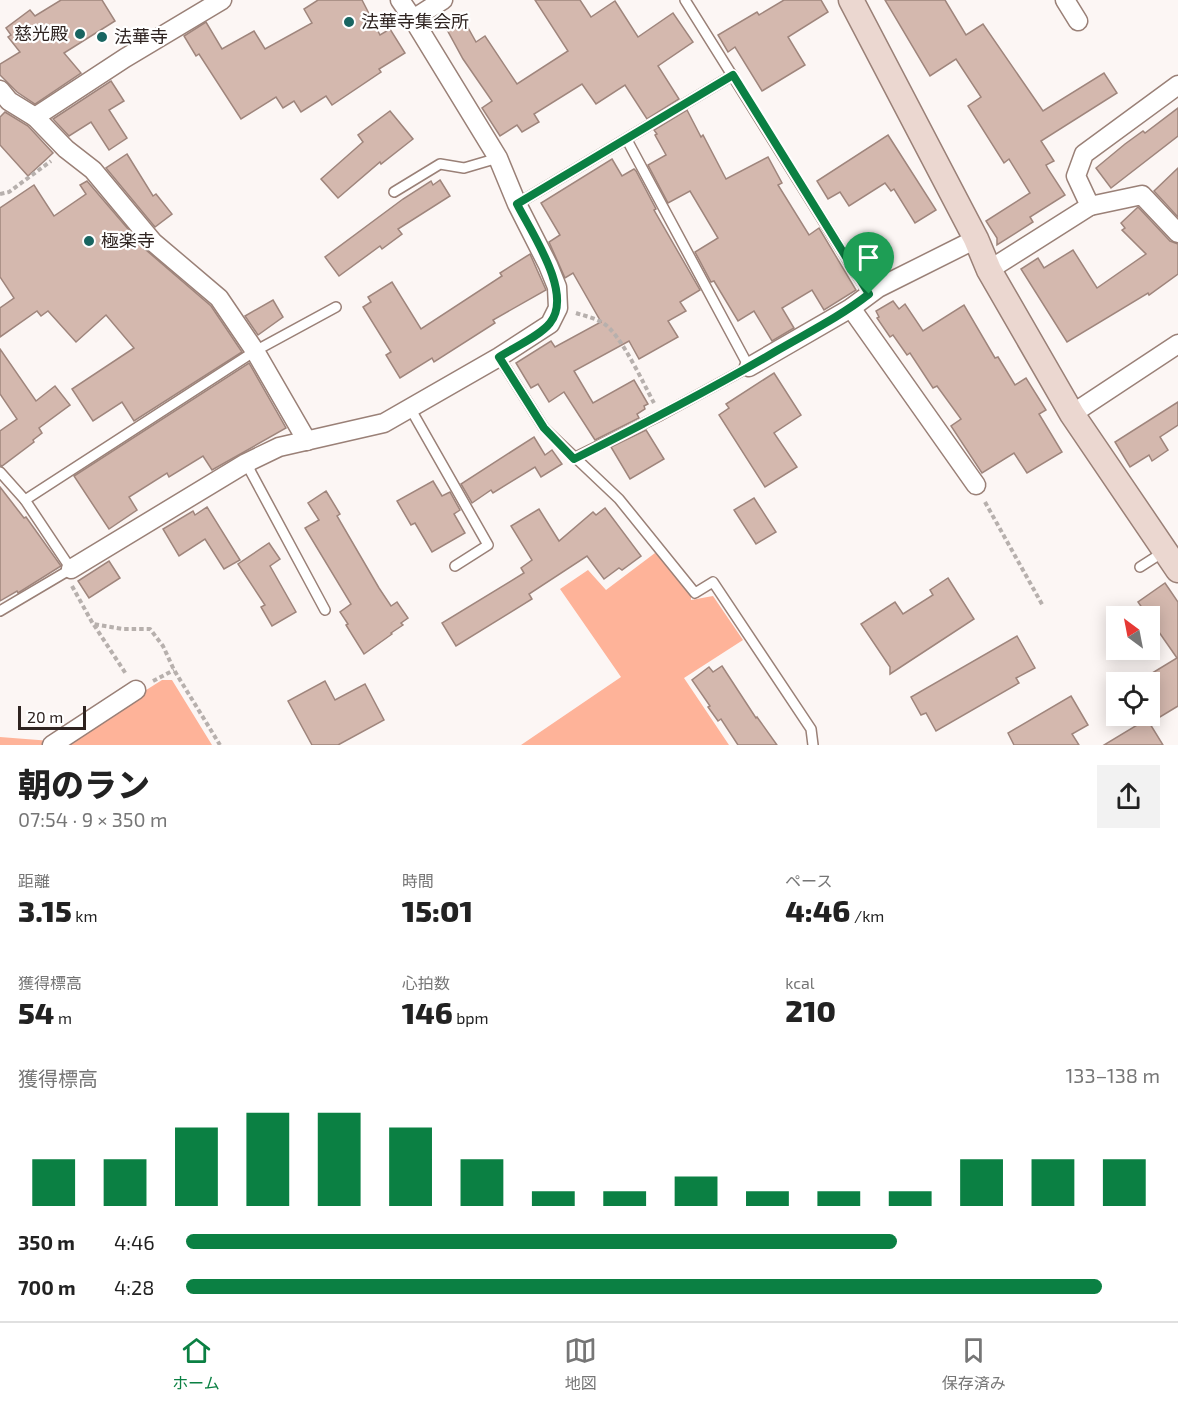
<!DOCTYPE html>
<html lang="ja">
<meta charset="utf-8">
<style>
:root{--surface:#fff;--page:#f2f2f2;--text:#222;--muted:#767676;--line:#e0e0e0;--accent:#0b8043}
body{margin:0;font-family:"Exo 2","Noto Sans JP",sans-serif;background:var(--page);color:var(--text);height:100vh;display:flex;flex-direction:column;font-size:22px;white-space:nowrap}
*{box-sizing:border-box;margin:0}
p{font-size:20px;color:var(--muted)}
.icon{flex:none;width:33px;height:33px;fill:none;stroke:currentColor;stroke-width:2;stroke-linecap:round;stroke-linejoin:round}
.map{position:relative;height:745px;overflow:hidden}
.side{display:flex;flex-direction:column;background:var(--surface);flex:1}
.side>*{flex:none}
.needle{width:39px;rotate:328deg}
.buttons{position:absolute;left:1106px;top:606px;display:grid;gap:12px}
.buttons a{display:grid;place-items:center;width:54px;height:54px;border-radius:0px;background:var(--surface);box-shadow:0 3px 15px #0003;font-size:30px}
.scale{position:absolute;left:18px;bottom:15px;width:68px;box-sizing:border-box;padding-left:6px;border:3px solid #2e2320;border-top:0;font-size:16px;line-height:21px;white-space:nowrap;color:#2e2320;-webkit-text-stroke:4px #fff;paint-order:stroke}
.pin{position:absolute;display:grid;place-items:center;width:51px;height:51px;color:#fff;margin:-62px -26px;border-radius:50% 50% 50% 0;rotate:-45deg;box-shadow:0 0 6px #0007}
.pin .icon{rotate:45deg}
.round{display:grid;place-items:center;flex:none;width:63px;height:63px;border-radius:0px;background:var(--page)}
.overview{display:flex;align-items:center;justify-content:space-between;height:102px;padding:0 18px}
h1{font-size:33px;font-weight:800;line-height:45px}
.stats{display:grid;grid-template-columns:repeat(3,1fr);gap:9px;height:102px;padding:6px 18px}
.stats div{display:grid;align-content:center}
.stats b{font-size:30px;font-weight:800}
.stats small{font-size:16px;font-weight:400}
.stats p{font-size:16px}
.chart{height:168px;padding:12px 18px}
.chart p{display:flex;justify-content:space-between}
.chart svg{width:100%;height:108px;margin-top:6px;stroke:var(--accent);stroke-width:6}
ul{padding:0 18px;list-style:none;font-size:20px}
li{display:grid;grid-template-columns:96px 72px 1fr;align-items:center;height:45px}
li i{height:15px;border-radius:8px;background:var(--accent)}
.tab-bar{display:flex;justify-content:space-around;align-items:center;height:84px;border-top:2px solid var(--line);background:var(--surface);font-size:16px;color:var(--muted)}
.tab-bar a{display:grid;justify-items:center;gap:3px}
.tab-bar .active{color:var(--accent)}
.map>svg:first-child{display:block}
</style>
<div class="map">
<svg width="1178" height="745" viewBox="0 0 1178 745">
<rect width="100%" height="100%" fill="#fcf6f4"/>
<g fill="#feb399">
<polygon points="655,553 660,555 691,595 691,600 713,596 743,640 684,678 729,745 521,745 621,677 560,589 588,570 606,590"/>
<polygon points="162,680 172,680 212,745 0,745 0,737 64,742"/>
</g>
<g fill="#d4b8ae" stroke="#9f857c" stroke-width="1.5">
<polygon points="61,0 102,0 115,21 64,53 81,73 35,104 17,92 0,75 0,64 20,52 8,37 11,35 6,28 30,10 35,16"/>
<polygon points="318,0 362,0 380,35 390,29 405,53 379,69 381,72 332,105 326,96 301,112 294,101 283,108 276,97 241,119 199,54 196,56 184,36 206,22 222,49 254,31 265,49 312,23 304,9"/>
<polygon points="535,0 580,0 591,17 615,1 638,37 673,13 693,42 658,66 679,99 647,119 625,85 596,104 582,84 534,114 539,122 522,132 517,125 500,136 482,108 492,101 463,59 445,26 462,17 476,42 485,36 517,84 568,51"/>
<polygon points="784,0 821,0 828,12 788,37 805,65 762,91 735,47 728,52 718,35 757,12 759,15"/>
<polygon points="885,0 945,0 966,35 983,24 1043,111 1104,73 1117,93 1041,141 1054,161 1046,165 1048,169 1065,195 1030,217 1033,222 997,245 997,238 986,221 1030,193 1009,159 1004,163 968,106 981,97 956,59 930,76"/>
<polygon points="111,81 124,101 109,110 127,138 109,150 91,122 69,136 53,119"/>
<polygon points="1178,108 1178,136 1111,188 1096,168 1125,144 1143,131 1145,133"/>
<polygon points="687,110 701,137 703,135 726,179 768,157 782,183 778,185 809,235 819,228 856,290 824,310 812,290 782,308 794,328 772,341 754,311 738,321 714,281 711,282 695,252 718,238 690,191 668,203 648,165 666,155 655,135 657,134 654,130"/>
<polygon points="390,111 413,139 381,164 380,162 338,198 321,179 363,142 358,135"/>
<polygon points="5,112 28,126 53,153 28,176 0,145 0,117"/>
<polygon points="888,135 936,210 915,223 894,189 891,191 885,183 849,206 840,192 828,199 817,181"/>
<polygon points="127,154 153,196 156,194 172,214 155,227 106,168"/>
<polygon points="612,159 622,176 634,169 636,171 656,209 654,210 700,290 680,302 686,311 668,321 678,337 639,359 629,341 574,371 593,403 634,380 648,404 644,406 645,409 637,414 639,418 595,440 564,392 549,402 538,384 531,388 516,363 551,341 555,347 601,322 573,273 565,278 549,242 560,235 541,203"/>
<polygon points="1178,168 1178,217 1154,191"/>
<polygon points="440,180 450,196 398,229 402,234 382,249 380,246 339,276 325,257 403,199 431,181 433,185"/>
<polygon points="87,181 146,250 211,306 242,352 134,421 122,402 93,421 72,389 134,348 106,315 76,342 48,311 41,316 37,311 0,337 0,308 14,298 0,277 0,208 34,185 54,216 86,194 80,185"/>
<polygon points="1138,207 1170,241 1178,244 1178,274 1149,295 1148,293 1067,342 1021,269 1038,258 1044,268 1073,250 1097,288 1146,254 1122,230 1125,228 1121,223"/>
<polygon points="530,254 546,290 493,320 495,323 434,362 432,358 400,378 386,355 391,352 363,307 371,302 368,297 392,282 421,329 502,276 500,273"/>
<polygon points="273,300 283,317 258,335 245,316"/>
<polygon points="893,301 899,309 905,304 923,331 964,305 995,358 998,357 1015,385 1026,378 1046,410 1039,414 1062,452 1027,473 1014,453 982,473 951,426 961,419 937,386 933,388 910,353 907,355 893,335 890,337 877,318 879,317 876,311"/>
<polygon points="0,349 36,401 55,386 70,405 39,428 42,433 33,440 34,442 2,466 0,465 0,431 17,419 0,394"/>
<polygon points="249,363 286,428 212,470 203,456 169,477 167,473 129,497 137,510 109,529 74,476"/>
<polygon points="774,373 801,415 774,433 797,467 765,487 719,415 729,408 726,404"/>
<polygon points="1178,402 1178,425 1160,437 1168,450 1152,461 1149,455 1130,467 1115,442"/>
<polygon points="646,430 664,459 630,479 611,447"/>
<polygon points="534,437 545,455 552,450 562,464 541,477 535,467 493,493 491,490 472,503 461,484"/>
<polygon points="433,481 442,496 450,492 460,510 454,514 465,533 432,552 415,523 411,525 397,501"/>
<polygon points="0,487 24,518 26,517 61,566 18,593 17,591 0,601"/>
<polygon points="326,491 340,514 337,516 379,588 391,606 397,602 408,618 401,623 403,625 391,633 392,634 364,654 346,625 348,624 340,612 351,604 305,528 319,520 308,503"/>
<polygon points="754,498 776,532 756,544 734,510"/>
<polygon points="207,507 240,560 224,569 205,539 179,556 163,529 193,511 195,515"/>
<polygon points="605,508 641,556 622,570 619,568 604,579 587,556 529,594 532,599 456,646 442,623 524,573 521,568 532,560 511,526 539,509 559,541 593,512 596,515"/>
<polygon points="269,543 280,559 270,566 296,612 272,626 261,607 265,605 238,564"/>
<polygon points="109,561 120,578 89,598 78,581"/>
<polygon points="948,578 974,619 890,674 890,667 861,624 895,602 903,614 933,595 930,590"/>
<polygon points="1165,583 1178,602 1178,706 1160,717 1149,700 1149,675 1177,658 1138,602"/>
<polygon points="1017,636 1035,668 1016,678 1019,683 936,731 926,713 921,715 911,697"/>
<polygon points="722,666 756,718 757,717 777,745 738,745 721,719 718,721 708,707 710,706 692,680 709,667 713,672"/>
<polygon points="325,681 335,700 365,684 384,720 338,745 312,745 288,701"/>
<polygon points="1071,696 1088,725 1072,734 1079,745 1014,745 1008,733"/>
<polygon points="1147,719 1163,745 1104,745"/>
</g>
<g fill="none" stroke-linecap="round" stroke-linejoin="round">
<defs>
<g id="lane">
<polyline points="685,0 869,294"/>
<polyline points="394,192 440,164 464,168 498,158"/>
<polyline points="517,204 733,75"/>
<polyline points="499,357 544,428 619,499 695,593 713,582 811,729 813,745"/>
<polyline points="410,408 488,545 455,566"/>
<polyline points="574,458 661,415 749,367 627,140"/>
<polyline points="246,463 325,610"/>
<polyline points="0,472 25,500 71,569 0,611"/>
<polyline points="25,500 255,351 336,307"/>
<polyline points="1140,567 1165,551"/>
</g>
<g id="street">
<polyline points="400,0 413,19 443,0"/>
<polyline points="1065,0 1078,21"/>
<polyline points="0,90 9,101 35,117 125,58 222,0"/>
<polyline points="35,117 66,149 93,170 153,242 219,298 255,351 307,441"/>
<polyline points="1090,206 1142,195 1178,233"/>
<polyline points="989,270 1090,206 1076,176 1084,154 1178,85"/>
<polyline points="851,308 976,485"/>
<polyline points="749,367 851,308 878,288 976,239"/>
<polyline points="1072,414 1178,344"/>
<polyline points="71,569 246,463 279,447 384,423 499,357 550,324 558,308 557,287 548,265 517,204 498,158 413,19"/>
<polyline points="52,745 136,690"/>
</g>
<polyline id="secondary" points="851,0 976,239 989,270 1072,414 1178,570"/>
</defs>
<use href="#lane" stroke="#9a8077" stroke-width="12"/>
<use href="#street" stroke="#9a8077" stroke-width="21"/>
<use href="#secondary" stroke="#9a8077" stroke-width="27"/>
<g stroke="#b7b0ad" stroke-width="4" stroke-dasharray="4.5 3" stroke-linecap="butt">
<polyline points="0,194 9,192 51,161"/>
<path d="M576,313C585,316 595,318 603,323C621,334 643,383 654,403"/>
<polyline points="985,502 1043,606"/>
<polyline points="72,586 93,624 123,629 150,629 163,646 174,670 220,745"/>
<polyline points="94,625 126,674"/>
<polyline points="153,681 174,670"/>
</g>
<use href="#lane" stroke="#fff" stroke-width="9"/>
<use href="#street" stroke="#fff" stroke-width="18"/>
<use href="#secondary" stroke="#ebd7d0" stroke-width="24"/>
</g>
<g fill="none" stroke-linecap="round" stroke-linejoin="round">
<defs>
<path id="route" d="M733,75L869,294C841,316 809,332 778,350C712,389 644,424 574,459L544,428L499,357C513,348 540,336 550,323C574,294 531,232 517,204Z"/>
</defs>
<use href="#route" stroke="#fff" stroke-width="12"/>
<use href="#route" stroke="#0b8043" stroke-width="8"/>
</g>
<g fill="#186561" stroke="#fff" stroke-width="2">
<circle cx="349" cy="22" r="6"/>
<circle cx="80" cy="34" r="6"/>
<circle cx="102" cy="37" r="6"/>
<circle cx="89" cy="241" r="6"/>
</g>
<g text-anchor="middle" stroke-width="4.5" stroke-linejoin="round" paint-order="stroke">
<g font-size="18" fill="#2e2320" stroke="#fff" text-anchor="start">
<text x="361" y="28">法華寺集会所</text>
<text x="68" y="40" text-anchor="end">慈光殿</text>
<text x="114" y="43">法華寺</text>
<text x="101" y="247">極楽寺</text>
</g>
</g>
</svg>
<div class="buttons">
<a><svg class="needle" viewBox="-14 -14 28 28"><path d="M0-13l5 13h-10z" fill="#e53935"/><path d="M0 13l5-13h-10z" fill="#767676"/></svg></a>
<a><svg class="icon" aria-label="locate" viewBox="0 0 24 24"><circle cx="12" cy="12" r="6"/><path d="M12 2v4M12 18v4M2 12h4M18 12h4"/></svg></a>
</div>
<div class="scale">20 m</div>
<div class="pin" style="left:869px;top:294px;background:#1e9e55"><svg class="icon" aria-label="arrive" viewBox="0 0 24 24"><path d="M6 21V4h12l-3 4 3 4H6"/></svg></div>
</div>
<section class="side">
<div class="overview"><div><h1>朝のラン</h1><p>07:54 · 9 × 350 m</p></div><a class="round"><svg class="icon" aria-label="share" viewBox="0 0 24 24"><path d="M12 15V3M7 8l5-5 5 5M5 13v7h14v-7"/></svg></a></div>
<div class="stats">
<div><p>距離</p><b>3.15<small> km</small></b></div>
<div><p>時間</p><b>15:01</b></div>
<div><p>ペース</p><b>4:46<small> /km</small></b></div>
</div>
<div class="stats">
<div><p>獲得標高</p><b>54<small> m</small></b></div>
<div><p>心拍数</p><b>146<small> bpm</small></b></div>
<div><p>kcal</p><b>210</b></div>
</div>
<div class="chart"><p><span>獲得標高</span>133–138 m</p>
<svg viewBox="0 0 160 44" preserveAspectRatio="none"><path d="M5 44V25M15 44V25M25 44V12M35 44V6M45 44V6M55 44V12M65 44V25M75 44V38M85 44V38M95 44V32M105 44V38M115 44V38M125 44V38M135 44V25M145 44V25M155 44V25"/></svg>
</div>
<ul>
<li><b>350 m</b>4:46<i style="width:73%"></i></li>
<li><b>700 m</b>4:28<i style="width:94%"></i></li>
</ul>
</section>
<nav class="tab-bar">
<a class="active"><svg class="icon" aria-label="home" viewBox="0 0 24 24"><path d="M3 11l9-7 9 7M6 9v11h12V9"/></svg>ホーム</a>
<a><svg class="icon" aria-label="map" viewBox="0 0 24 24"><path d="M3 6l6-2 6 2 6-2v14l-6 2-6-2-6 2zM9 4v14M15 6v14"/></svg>地図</a>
<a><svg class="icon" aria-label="saved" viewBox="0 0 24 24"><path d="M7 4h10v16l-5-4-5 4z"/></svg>保存済み</a>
</nav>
